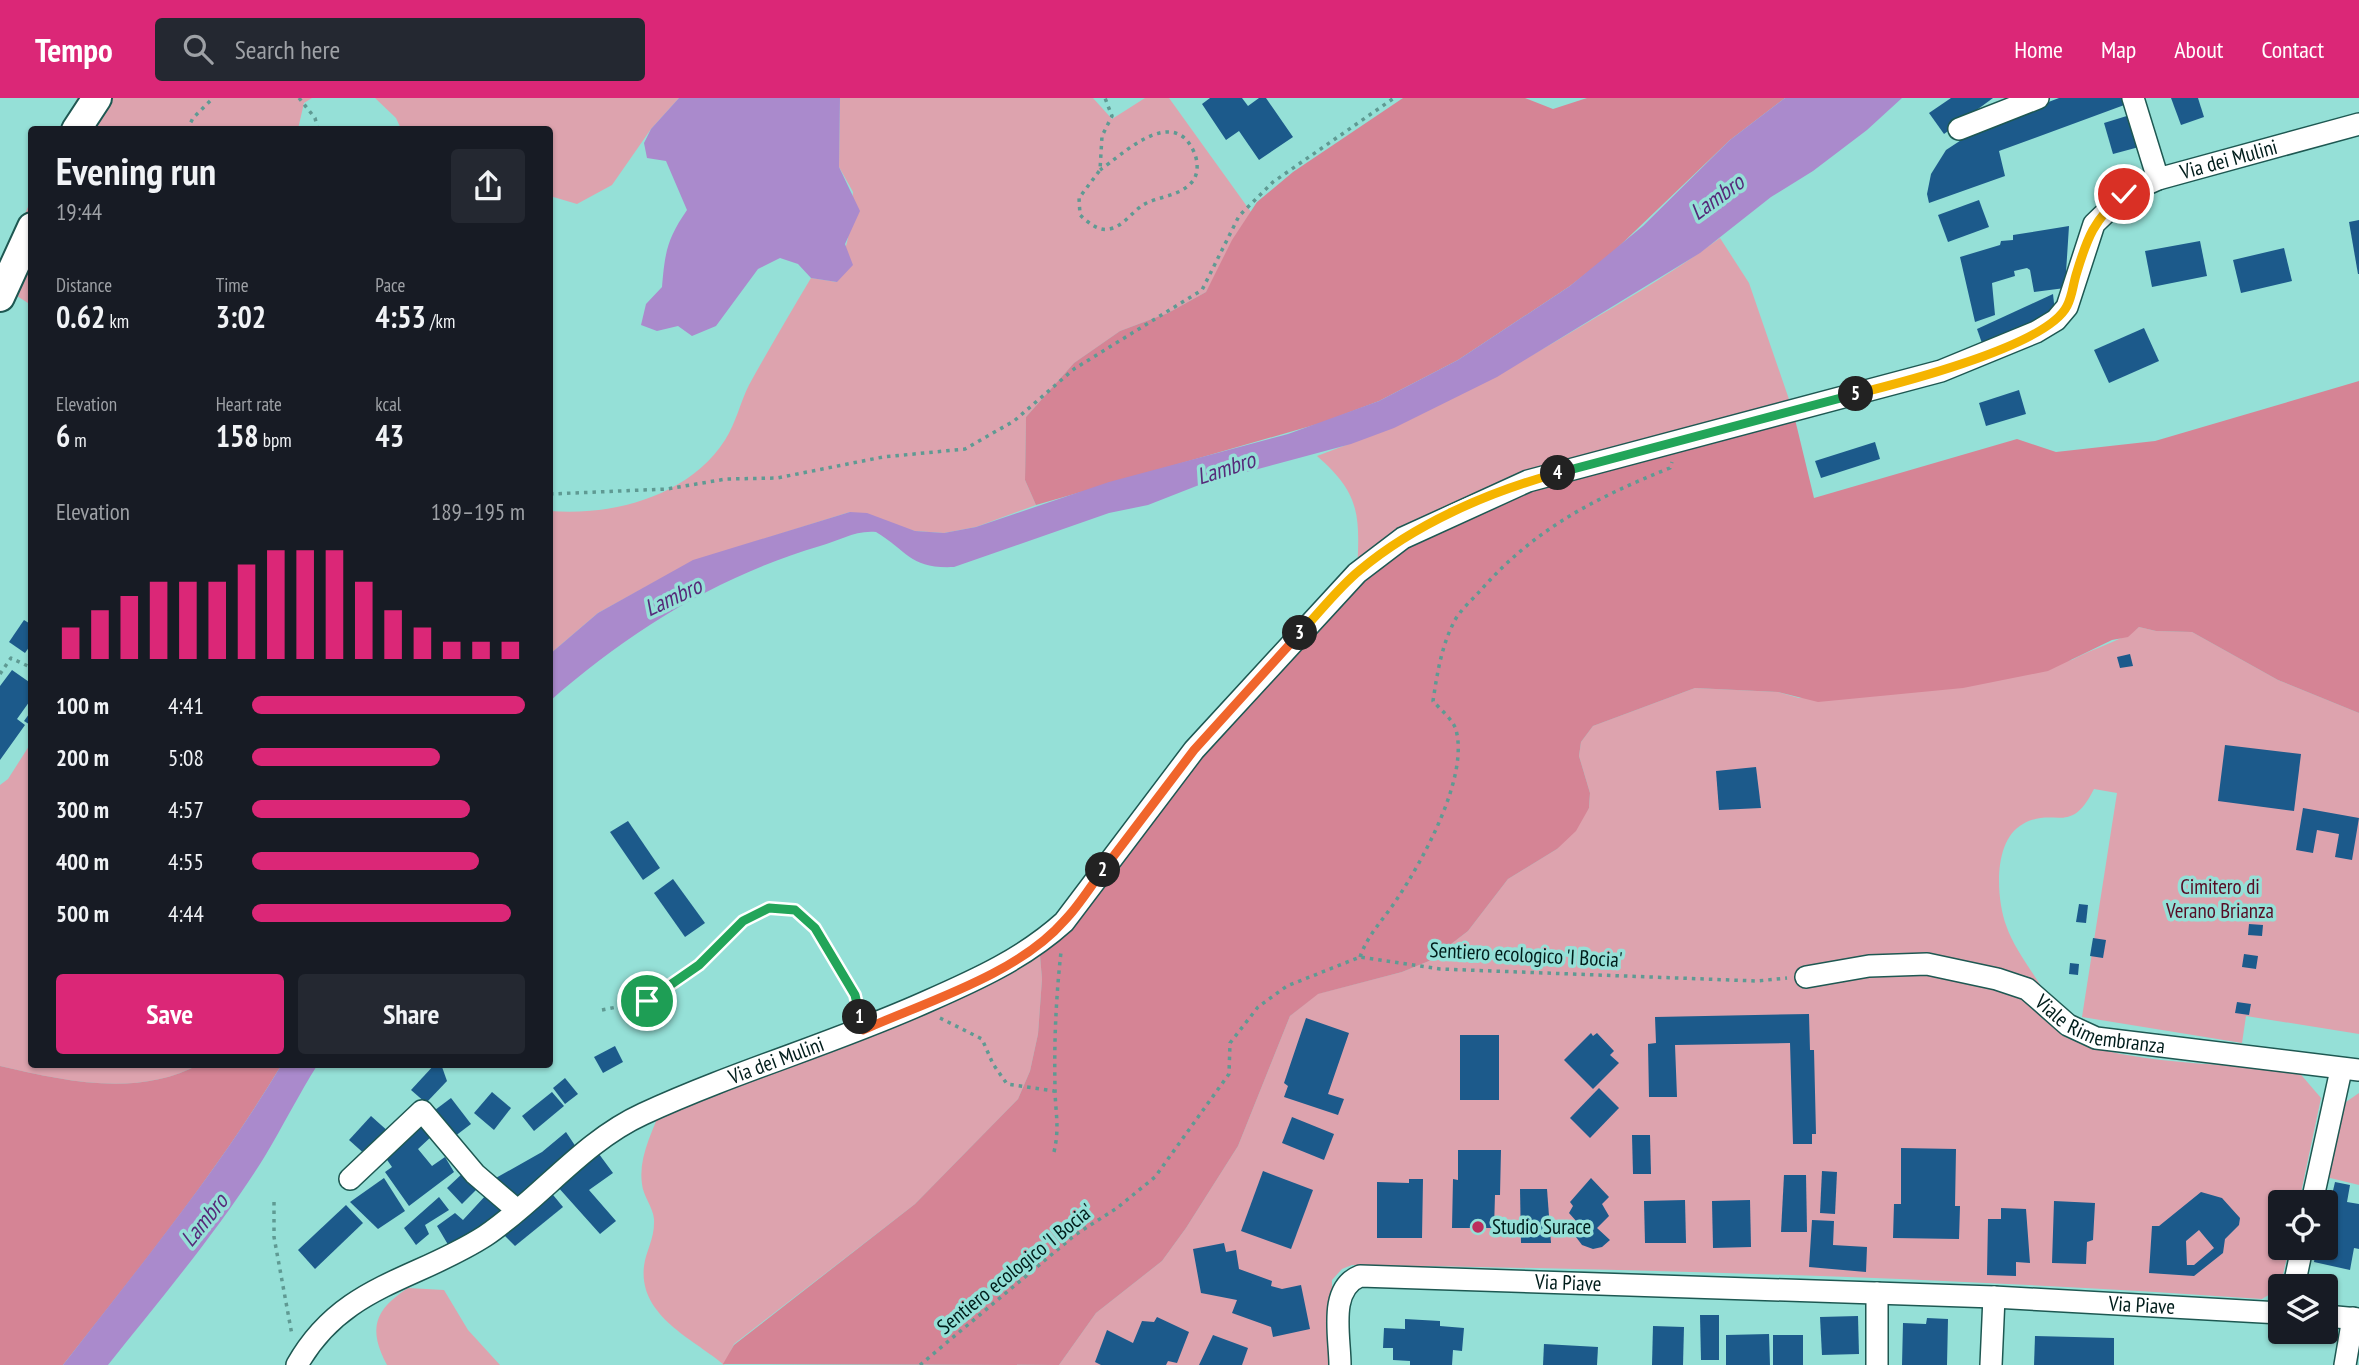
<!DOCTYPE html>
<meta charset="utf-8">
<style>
:root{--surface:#171b24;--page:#242831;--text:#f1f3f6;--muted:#9ea1a6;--accent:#db2777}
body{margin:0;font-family:"PT Sans Narrow",sans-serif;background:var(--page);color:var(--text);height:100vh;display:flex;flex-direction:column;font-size:26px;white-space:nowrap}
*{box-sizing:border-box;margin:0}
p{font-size:23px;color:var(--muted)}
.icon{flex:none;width:38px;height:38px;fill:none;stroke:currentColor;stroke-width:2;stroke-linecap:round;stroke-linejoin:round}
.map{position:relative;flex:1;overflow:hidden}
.panel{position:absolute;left:28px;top:28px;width:525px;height:942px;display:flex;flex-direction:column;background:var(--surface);border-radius:7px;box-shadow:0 2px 5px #0004}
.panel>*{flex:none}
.buttons{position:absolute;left:2268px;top:1092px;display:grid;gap:14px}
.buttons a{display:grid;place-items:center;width:70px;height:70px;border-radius:7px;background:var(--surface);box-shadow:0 2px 5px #0004;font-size:35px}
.pin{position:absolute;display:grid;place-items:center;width:60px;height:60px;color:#fff;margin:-30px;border:4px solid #fff;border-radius:50%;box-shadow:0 2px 7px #0007}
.km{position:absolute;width:35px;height:35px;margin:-18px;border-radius:50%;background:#222;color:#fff;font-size:19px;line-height:35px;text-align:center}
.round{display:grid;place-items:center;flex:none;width:74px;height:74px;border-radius:7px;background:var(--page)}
.summary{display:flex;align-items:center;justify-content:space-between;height:119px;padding:0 28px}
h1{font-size:38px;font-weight:600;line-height:52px}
.metrics{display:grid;grid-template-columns:repeat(3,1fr);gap:10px;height:119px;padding:7px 28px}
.metrics div{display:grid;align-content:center}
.metrics b{font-size:30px;font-weight:600}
.metrics small{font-size:19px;font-weight:400}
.metrics p{font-size:19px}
.chart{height:196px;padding:14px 28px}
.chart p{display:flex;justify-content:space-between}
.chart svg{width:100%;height:126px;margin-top:7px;stroke:var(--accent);stroke-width:6}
.button{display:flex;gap:14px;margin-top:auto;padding:14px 28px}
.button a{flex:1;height:80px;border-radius:7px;background:var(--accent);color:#fff;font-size:28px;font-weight:600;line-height:80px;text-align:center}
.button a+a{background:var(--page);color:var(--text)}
ul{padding:0 28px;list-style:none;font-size:23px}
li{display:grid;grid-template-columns:112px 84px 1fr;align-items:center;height:52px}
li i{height:18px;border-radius:9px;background:var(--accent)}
header{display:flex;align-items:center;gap:42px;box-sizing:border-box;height:98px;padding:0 35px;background:var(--accent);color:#fff}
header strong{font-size:33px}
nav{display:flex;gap:38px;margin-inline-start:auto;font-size:24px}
.search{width:490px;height:63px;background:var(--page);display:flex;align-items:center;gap:18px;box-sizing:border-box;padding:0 24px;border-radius:7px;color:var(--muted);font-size:26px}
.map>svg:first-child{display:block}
</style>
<header>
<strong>Tempo</strong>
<div class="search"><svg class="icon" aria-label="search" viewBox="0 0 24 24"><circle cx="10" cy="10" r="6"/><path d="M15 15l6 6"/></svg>Search here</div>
<nav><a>Home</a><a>Map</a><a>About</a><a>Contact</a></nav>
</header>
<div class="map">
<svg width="2359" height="1267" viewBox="0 0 2359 1267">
<rect width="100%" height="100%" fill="#95e0d7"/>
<g fill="#dda3ae">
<polygon points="77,0 312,0 304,5 298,31 63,32"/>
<polygon points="375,0 679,0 651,31 612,87 577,106 550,98 550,32 401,31 396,20"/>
<path d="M840,0H1093L1112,21L1145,0H1169L1251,114L1206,194L1168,215L1120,233L1074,265L1026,319L1025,382L1036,407L976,429L944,435L915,433L850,414L693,463L598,515L550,556V413C614,418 689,398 725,342C736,325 740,305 749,287C769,251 790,215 811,180L837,184L848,140L853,94L839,69Z"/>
<polygon points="31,102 31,207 0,187 0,173"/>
<path d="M1720,140L1749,185L1793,313L1357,475C1360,418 1361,396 1317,358C1412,324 1499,278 1585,226C1631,199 1678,171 1720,140Z"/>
<path d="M2139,529L2156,533L2192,534L2278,582L2359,615V936L2246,918L2242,945L2082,919L2117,695L2094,691C2070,739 2055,708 2023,726C1993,742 1996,799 2006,827C2013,848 2029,869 2041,888L1976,869L1886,877C1934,876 1995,880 2035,908C2053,921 2062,940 2085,947C2149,967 2229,966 2297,972L2321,1000L2299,1104H2280V1150H2289L2280,1190L2262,1201C1959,1180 1655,1171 1352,1167L1342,1171L1332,1182L1333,1267H1059L1096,1215L1162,1163L1186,1130L1238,1048L1290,918L1317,896L1402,874L1429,863L1468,833L1508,781L1557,751L1589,710L1590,695L1579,658L1581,644L1593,628L1695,590L1778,594L1799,600L2072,562C2091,551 2124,542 2139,529Z"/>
<path d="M31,645L32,966H200C137,1000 66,983 0,968V687L8,681Z"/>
<path d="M1039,846L1042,881L1038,936L1030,973L1018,1001L915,1106L734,1246L724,1267C696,1242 638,1219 644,1168C646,1152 655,1141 654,1121C653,1109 643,1098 642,1086C638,1059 653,1033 662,1008Z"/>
<polygon points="2359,995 2359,1087 2326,1079 2343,1006"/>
<path d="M408,1190L444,1192L468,1232L500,1267H387C368,1231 374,1212 408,1190Z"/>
</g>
<g fill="#d58495">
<polygon points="1403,0 1525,0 1553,11 1587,0 1785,0 1730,42 1611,156 1570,188 1458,262 1379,303 1321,325 1036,407 1025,382 1026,319 1074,265 1120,233 1168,215 1206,194 1232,142 1257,104 1293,74"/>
<polygon points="2359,283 2359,615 2278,582 2192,534 2156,533 2139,529 2128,539 2112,542 2048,573 1963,590 1818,604 1778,594 1695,590 1593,628 1581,644 1579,658 1590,695 1589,710 1576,733 1557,751 1508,781 1468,833 1429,863 1402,874 1318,896 1290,918 1238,1048 1186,1130 1162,1163 1096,1215 1059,1267 723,1266 734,1247 915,1106 1018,1001 1030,973 1038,936 1042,881 1039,846 1129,737 1357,475 1444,419 1793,313 1814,400 2017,341 2056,354 2155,343"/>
<path d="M200,966H282C218,1073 140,1169 63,1267H0V968C66,983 137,1000 200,966Z"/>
</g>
<g fill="#aa8acc">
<path d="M679,0H840L839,69L860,113L845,146L853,167L837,184L811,180L798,166L780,160L758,171L716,228L692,238L678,228L657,233L641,227L646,206L662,189C665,154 667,141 687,112L666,63L647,60L644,45L651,31Z"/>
<path d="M1785,0H1902L1867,32L1813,73L1771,99L1700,155L1497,279L1394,330L1351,346L1199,387L1148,407L1109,415L954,469C910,471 909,454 876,434C855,432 839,443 820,448C718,478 628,534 550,603V556L598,515L693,462L850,414L867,415L915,433L944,435L976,429L1109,384L1288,336L1379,303L1458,262L1570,188L1643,128L1730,42Z"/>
<path d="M282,966H318C299,996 283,1028 265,1058C219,1132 162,1199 108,1267H63C139,1169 218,1073 282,966Z"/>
</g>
<g fill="#1c5a8b" fill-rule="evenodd">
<polygon points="1210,0 1242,0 1248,8 1259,0 1266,0 1293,39 1259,62 1239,33 1226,42 1202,6"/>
<polygon points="1951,0 1993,0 1944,36 1929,15"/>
<polygon points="2059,0 2125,0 2127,6 1999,53 2005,78 1929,105 1927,96 1931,76 1946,52 1978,31"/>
<polygon points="2171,0 2198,0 2204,19 2181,27"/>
<polygon points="2130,17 2139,49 2113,56 2104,25"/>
<polygon points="1979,102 1989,129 1948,144 1938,117"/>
<polygon points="2359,122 2359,176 2358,176 2349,124"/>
<polygon points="2069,128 2065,190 2034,194 2030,172 2027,170 2014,173 2015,178 1992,185 1995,217 1975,224 1960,159 2000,147 2001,143 2013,142 2013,137"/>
<polygon points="2200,143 2207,178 2152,189 2145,153"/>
<polygon points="2284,150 2292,183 2241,195 2233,162"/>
<polygon points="2053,196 2055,214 1983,248 1977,231"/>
<polygon points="2144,230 2159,263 2109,285 2094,252"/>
<polygon points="2019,292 2026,316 1986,328 1979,305"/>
<polygon points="1875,344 1880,361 1821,380 1815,363"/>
<polygon points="24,522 32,527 32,545 25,555 9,544"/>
<polygon points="2130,556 2133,568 2120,570 2117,559"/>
<polygon points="12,572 32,586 32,600 17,621 25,627 0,662 0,588"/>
<polygon points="32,612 32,628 24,623"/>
<polygon points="2225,647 2301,656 2294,713 2218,703"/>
<polygon points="1756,669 1761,710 1719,712 1716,673"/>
<polygon points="2303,710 2359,720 2352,762 2335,759 2339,736 2317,732 2313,755 2296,752"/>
<polygon points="628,723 660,770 643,782 610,734"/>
<polygon points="673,781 705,825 685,839 654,795"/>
<polygon points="2079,806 2088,807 2086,825 2076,824"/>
<polygon points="2249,826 2263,827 2262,838 2248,837"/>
<polygon points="2093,840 2106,842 2103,860 2090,858"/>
<polygon points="2244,856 2258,858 2256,871 2242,869"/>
<polygon points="2070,865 2079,866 2078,877 2069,876"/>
<polygon points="2237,904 2251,906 2249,917 2235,915"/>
<polygon points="1809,916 1810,952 1814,952 1816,1036 1812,1036 1812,1046 1793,1046 1790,945 1675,947 1677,999 1649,999 1648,946 1656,945 1655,919"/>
<polygon points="1306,920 1349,935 1328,996 1344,1001 1338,1017 1284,999 1288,988 1284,985"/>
<polygon points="1591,935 1593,938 1597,935 1614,953 1610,957 1619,965 1593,991 1564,962"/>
<rect x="1460" y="937" width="39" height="65"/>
<polygon points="615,948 623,964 603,975 594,959"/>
<polygon points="435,966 441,966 447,983 426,1005 411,992"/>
<polygon points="565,980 578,996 565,1006 553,990"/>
<polygon points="1599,990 1619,1010 1590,1040 1570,1020"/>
<polygon points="492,994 511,1010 494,1032 474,1015"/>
<polygon points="552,994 564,1008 534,1033 522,1018"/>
<polygon points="451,1000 471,1026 450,1042 431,1015"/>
<polygon points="371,1018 390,1035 368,1059 349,1042"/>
<polygon points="1292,1019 1334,1036 1324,1062 1282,1045"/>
<polygon points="423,1021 433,1037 418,1051 432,1068 445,1059 454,1074 409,1108 385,1074 392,1069 383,1056"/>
<polygon points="566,1034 578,1052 537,1088 508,1102 494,1081 542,1054"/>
<polygon points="1632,1037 1650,1037 1651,1076 1633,1076"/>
<polygon points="1901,1050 1956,1051 1955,1108 1960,1108 1959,1141 1893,1140 1894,1106 1901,1106"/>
<polygon points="1458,1052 1501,1052 1500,1097 1495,1097 1494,1130 1452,1130 1453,1081 1458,1082"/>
<polygon points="599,1056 613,1075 589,1092 616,1123 600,1136 557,1088"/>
<polygon points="1263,1073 1313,1092 1291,1151 1241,1133"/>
<polygon points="1822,1073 1837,1074 1835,1116 1820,1115"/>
<polygon points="464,1074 479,1089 462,1106 447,1090"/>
<polygon points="1784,1077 1806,1077 1807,1134 1781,1134"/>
<polygon points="384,1080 405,1113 378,1131 350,1104"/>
<polygon points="1591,1080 1609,1099 1602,1106 1609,1118 1597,1130 1610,1142 1602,1149 1593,1151 1582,1147 1576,1139 1574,1131 1577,1124 1569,1115 1573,1108 1570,1104"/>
<polygon points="1409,1081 1423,1081 1422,1140 1377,1140 1377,1084 1409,1085"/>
<polygon points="2335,1084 2350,1087 2347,1104 2359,1106 2359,1151 2354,1150 2350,1172 2314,1164 2316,1150 2326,1150 2326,1123"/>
<polygon points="1520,1091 1547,1091 1551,1145 1521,1145"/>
<polygon points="549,1092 563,1109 515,1148 502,1135"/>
<path d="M2201,1094L2222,1100L2240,1120L2239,1127L2225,1141L2223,1155L2194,1178L2149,1175L2152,1128H2159ZM2199,1132L2214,1150L2194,1167H2187L2186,1143Z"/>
<polygon points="487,1096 506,1111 450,1150 437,1128 455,1115 463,1122"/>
<polygon points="439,1099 449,1112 425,1127 429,1136 416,1147 404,1130"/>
<polygon points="1685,1102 1686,1145 1645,1145 1644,1103"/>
<polygon points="1750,1102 1751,1149 1713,1150 1712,1103"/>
<polygon points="2054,1103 2095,1105 2093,1142 2087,1144 2086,1166 2052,1165"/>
<polygon points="346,1107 363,1125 315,1171 298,1152"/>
<polygon points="2001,1110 2026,1111 2030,1165 2016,1164 2016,1178 1987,1177 1988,1121 2001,1121"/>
<polygon points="1812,1122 1834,1123 1833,1147 1867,1149 1866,1174 1809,1169"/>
<polygon points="1224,1145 1226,1154 1236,1152 1239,1171 1272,1183 1271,1188 1282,1191 1301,1187 1310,1231 1273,1239 1271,1229 1232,1215 1237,1202 1201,1195 1193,1151"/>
<polygon points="1700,1217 1719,1217 1719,1262 1701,1262"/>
<polygon points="1858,1218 1859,1256 1822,1257 1820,1219"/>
<polygon points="1157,1219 1189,1234 1177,1265 1168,1263 1166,1267 1101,1267 1095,1264 1107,1232 1133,1245 1142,1223 1154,1224"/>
<polygon points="1927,1220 1948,1221 1947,1267 1902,1267 1903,1225 1926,1226"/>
<polygon points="1405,1221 1440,1223 1440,1228 1464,1230 1462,1253 1453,1252 1452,1267 1410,1267 1410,1263 1393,1262 1393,1250 1383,1250 1384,1230 1405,1231"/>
<polygon points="1653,1228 1684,1229 1683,1267 1652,1267"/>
<polygon points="1769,1236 1770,1267 1726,1267 1726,1237"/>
<polygon points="1213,1237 1248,1250 1242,1267 1199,1267"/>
<rect x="1773" y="1237" width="30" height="30"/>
<polygon points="2035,1238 2114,1240 2114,1267 2034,1267"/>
<polygon points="1544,1246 1598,1249 1597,1267 1543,1267"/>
</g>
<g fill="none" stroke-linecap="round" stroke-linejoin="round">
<defs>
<g id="street">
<polyline points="2133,0 2158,81"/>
<polyline points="1959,31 2038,0"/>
<path id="s1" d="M1806,879L1869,868L1927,866L1997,881L2027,891L2068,927L2096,940L2359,972"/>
<polyline points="350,1081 422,1013 475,1076 517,1112"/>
<polyline points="2312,1104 2341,972"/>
<polyline points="2294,1188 2302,1150"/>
<polyline points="1877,1195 1877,1267"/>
<polyline points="2326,1218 2359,1221"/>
<path id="s2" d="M297,1267C342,1187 415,1183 485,1138C540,1101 582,1044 643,1016C736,973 835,945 928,903C978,881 1024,860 1064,824L1194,652L1357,475L1403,440L1528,383L1941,273L2036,234L2056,222L2067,209L2094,126L2125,96L2158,81L2359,26"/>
<path id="s3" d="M1340,1267C1340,1238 1328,1191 1360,1178L1994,1199L2280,1215"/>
<polyline points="1991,1267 1994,1199"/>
<polyline points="2345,1267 2353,1220"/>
</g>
<g id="secondary">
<polyline points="76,32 97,0"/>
<polyline points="0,199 32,129"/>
</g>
</defs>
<use href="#street" stroke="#1e5852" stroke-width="24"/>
<use href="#secondary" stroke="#1e5852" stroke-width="32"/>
<g stroke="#5f9a93" stroke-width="3.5" stroke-dasharray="3.5 5" stroke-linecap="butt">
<polyline points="299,0 315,20 318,32"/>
<polyline points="187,32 193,20 213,0"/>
<path d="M1100,72C1122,57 1173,6 1194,54C1198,63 1199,76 1192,84C1179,99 1158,98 1143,107C1133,113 1125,126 1113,130C1100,135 1090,126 1080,117L1079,100L1100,72L1102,38L1112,18L1105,0"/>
<polyline points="550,396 667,391 726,381 777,380 883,359 965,351 1014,323 1074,271 1202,192 1239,118 1273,84 1394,0"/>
<polyline points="0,576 11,560 32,570"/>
<path d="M1360,859C1368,836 1384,821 1397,801C1423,762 1469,679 1456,632C1454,623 1440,611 1433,603C1437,577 1441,550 1453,526C1458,514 1471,503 1480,493C1534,431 1595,400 1670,370L1672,364"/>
<polyline points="602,912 647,903 676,885 723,846 743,823 769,810 795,812 815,830 855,897 858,910"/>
<polyline points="940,920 982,941 993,966 1007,986 1054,993"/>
<path d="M1054,1054C1060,1028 1055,1014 1055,989C1054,944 1056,899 1061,854"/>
<polyline points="274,1104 274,1139 292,1237"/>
<polyline points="920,1267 1075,1137 1117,1110 1155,1079 1229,976 1230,945 1258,909 1287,888 1360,859 1440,871 1757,883 1787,880"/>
</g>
<use href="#street" stroke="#fff" stroke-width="21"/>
<use href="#secondary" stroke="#fff" stroke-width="28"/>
</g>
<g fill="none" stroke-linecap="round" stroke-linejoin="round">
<defs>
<polyline id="split-1" points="647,903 699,867 743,823 769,810 795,812 815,830 855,897 860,919"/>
<path id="split-2" d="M860,919L863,932C926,904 1018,876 1064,823C1079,808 1090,789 1103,772"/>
<polyline id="split-3" points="1103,772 1194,652 1300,535"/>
<path id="split-4" d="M1300,535C1320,514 1338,490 1360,472C1415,426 1488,394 1558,375"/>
<polyline id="split-5" points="1558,375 1856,296"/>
<path id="split-6" d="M1856,296C1900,285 2047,248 2067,208C2072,199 2073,187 2076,177C2087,140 2094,121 2124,96"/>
</defs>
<use href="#split-1" stroke="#fff" stroke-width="14"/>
<use href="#split-2" stroke="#fff" stroke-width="14"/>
<use href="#split-3" stroke="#fff" stroke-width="14"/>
<use href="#split-4" stroke="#fff" stroke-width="14"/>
<use href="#split-5" stroke="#fff" stroke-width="14"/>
<use href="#split-6" stroke="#fff" stroke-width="14"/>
<use href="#split-1" stroke="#22a559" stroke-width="9"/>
<use href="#split-2" stroke="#f0652b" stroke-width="9"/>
<use href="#split-3" stroke="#f0652b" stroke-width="9"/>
<use href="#split-4" stroke="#f5b400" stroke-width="9"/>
<use href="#split-5" stroke="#22a559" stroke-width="9"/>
<use href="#split-6" stroke="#f5b400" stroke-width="9"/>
</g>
<circle fill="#bd2e5d" stroke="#95e0d7" stroke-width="2.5" cx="1478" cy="1129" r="7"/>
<g text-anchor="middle" stroke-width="7" stroke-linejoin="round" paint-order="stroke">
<g font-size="21" fill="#001d1b" stroke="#95e0d7">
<text dy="7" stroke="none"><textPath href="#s2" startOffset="2359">Via dei Mulini</textPath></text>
<text transform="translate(1526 857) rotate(3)" y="7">Sentiero ecologico 'I Bocia'</text>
<text dy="7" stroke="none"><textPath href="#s1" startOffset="310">Viale Rimembranza</textPath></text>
<text dy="7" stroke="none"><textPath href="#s2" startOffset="576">Via dei Mulini</textPath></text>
<text transform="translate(1015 1171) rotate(-39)" y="7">Sentiero ecologico 'I Bocia'</text>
<text dy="7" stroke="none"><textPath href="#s3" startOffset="306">Via Piave</textPath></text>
<text dy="7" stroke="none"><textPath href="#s3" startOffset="880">Via Piave</textPath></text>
</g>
<g font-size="21" fill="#560d25" stroke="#95e0d7">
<text x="2220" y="796">Cimitero di<tspan x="2220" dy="24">Verano Brianza</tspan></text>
</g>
<g font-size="21" fill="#001d1b" stroke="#95e0d7" text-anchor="start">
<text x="1492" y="1136">Studio Surace</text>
</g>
<g font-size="23" font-style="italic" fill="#562a79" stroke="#95e0d7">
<text transform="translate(1717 99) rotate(-36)" y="8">Lambro</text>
<text transform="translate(1226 370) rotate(-18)" y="8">Lambro</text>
<text transform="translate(673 499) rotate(-25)" y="8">Lambro</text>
<text transform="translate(204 1122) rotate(-51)" y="8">Lambro</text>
</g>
</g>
</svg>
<div class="buttons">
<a><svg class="icon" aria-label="locate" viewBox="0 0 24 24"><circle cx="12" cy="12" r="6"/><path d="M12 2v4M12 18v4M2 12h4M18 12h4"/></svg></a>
<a><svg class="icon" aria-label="layers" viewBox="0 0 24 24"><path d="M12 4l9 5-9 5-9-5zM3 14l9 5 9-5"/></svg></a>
</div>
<div class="pin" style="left:647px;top:903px;background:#1e9e55"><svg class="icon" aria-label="arrive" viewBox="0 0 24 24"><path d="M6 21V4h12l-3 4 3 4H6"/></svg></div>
<div class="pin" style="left:2124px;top:96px;background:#d93025"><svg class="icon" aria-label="check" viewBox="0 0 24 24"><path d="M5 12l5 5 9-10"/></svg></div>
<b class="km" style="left:860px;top:919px">1</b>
<b class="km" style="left:1103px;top:772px">2</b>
<b class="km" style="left:1300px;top:535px">3</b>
<b class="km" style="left:1558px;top:375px">4</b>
<b class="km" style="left:1856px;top:296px">5</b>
<section class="panel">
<div class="summary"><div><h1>Evening run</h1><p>19:44</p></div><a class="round"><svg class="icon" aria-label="share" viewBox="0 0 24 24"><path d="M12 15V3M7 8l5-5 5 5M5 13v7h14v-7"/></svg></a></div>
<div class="metrics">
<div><p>Distance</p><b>0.62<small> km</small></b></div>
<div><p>Time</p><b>3:02</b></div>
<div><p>Pace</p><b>4:53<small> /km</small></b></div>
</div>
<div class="metrics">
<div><p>Elevation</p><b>6<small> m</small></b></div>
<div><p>Heart rate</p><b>158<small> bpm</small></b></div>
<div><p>kcal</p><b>43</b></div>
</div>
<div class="chart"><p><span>Elevation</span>189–195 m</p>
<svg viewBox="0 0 160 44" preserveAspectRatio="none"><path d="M5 44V33M15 44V27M25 44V22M35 44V17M45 44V17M55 44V17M65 44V11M75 44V6M85 44V6M95 44V6M105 44V17M115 44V27M125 44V33M135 44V38M145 44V38M155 44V38"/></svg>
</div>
<ul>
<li><b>100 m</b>4:41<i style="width:100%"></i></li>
<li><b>200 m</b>5:08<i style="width:69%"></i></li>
<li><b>300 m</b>4:57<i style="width:80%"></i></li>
<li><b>400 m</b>4:55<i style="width:83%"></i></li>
<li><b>500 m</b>4:44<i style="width:95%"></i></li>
</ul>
<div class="button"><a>Save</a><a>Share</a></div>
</section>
</div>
